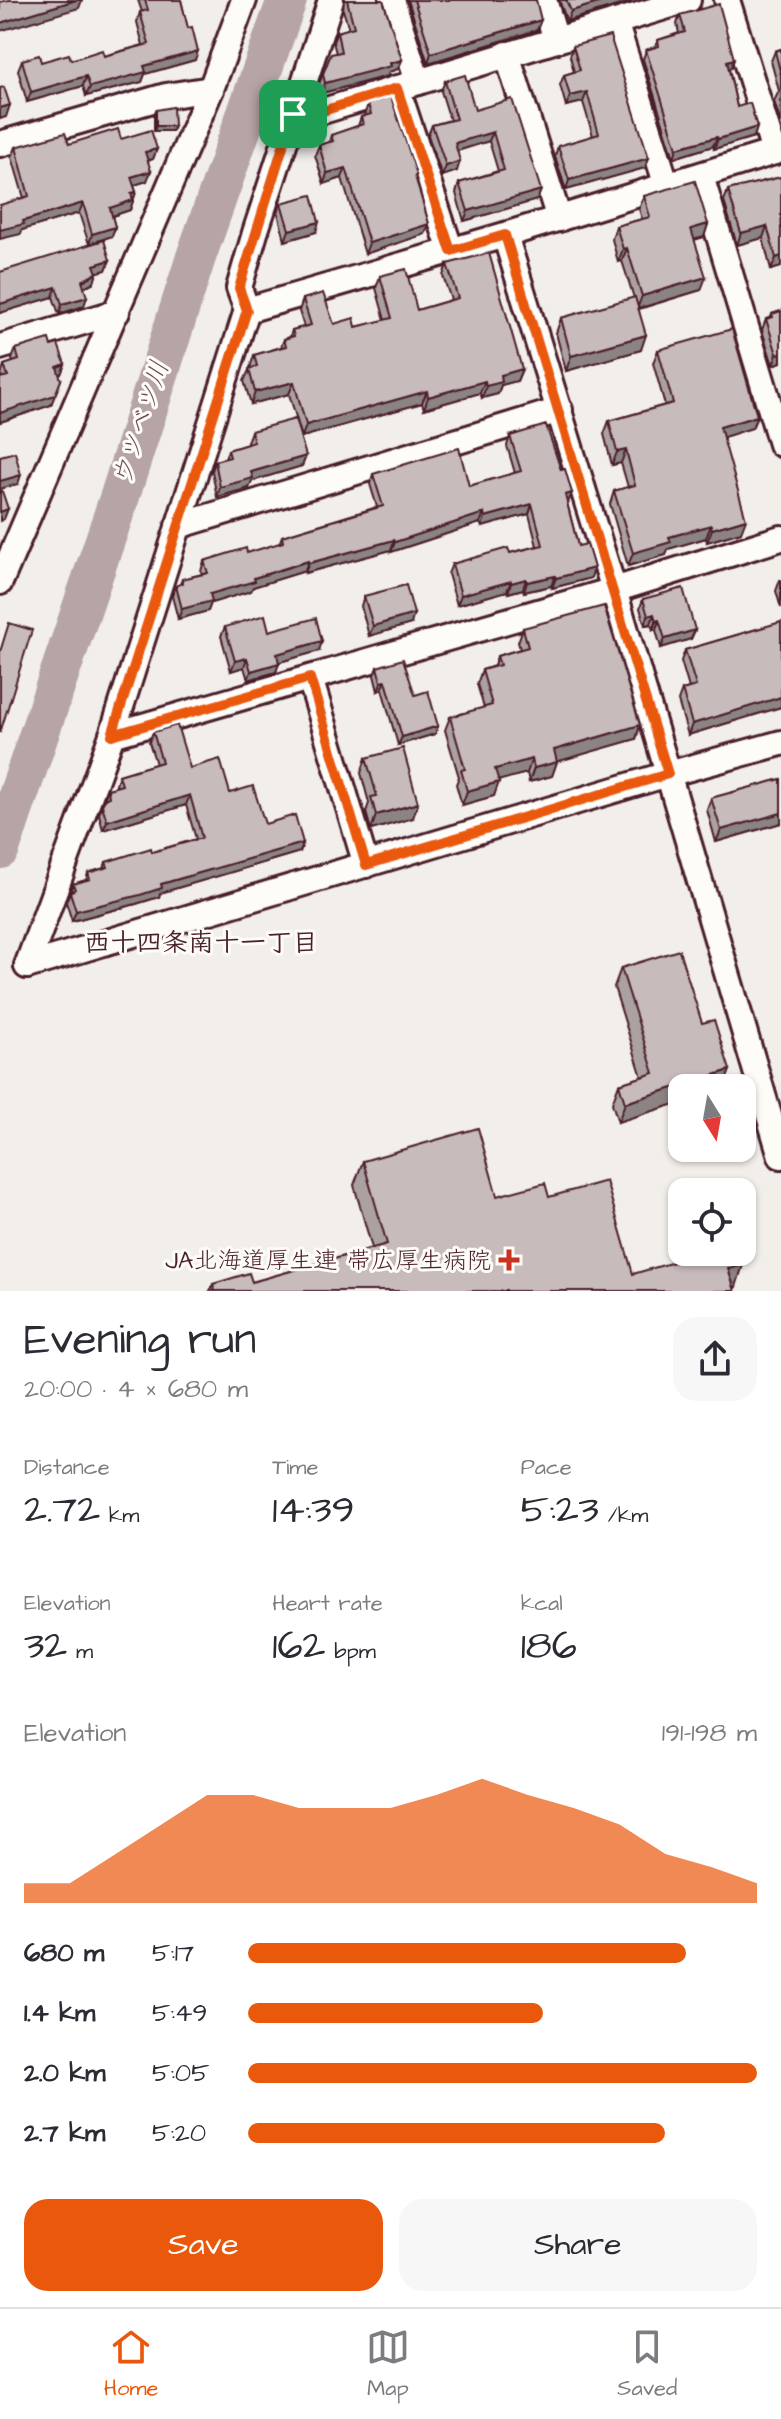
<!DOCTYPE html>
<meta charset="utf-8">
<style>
:root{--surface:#fff;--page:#f7f7f7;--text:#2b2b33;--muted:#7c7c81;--line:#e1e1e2;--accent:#ea580c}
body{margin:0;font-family:"Architects Daughter","Klee One",sans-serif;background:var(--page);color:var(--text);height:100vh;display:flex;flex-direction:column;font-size:30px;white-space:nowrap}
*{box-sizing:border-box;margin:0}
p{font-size:26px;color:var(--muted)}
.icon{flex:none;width:44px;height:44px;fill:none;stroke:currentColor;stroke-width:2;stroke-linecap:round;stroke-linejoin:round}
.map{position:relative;height:1291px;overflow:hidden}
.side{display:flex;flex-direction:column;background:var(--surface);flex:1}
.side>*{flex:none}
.needle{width:52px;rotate:169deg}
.controls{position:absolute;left:668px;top:1074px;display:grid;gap:16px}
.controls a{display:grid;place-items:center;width:88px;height:88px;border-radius:16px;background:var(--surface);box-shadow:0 2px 6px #0004;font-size:40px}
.pin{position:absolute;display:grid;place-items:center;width:68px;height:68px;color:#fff;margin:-34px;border-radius:16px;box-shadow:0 4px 12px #0006}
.round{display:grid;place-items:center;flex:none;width:84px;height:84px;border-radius:24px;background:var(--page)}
.summary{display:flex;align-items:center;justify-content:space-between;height:136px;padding:0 24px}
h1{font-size:44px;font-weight:600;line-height:60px}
.figures{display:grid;grid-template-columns:repeat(3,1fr);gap:12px;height:136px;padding:8px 24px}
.figures div{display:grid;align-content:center}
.figures b{font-size:40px;font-weight:600}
.figures small{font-size:22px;font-weight:400}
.figures p{font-size:22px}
.chart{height:224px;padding:16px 24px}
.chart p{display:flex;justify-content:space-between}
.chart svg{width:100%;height:144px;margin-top:8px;fill:var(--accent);opacity:.7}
.primary-button{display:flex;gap:16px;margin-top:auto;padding:16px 24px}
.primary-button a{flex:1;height:92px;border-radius:24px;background:var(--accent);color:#fff;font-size:32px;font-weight:600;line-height:92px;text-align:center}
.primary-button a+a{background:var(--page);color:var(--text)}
ul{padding:0 24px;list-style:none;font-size:26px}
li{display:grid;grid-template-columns:128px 96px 1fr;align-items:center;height:60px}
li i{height:20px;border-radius:10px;background:var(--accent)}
.menu{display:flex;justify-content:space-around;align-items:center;height:112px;border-top:2px solid var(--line);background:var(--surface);font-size:22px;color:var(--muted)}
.menu a{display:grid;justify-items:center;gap:4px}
.menu .on{color:var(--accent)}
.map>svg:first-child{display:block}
</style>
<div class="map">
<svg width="781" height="1291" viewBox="0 0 781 1291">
<rect width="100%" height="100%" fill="#f2efeb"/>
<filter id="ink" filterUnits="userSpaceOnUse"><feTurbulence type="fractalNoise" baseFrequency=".0125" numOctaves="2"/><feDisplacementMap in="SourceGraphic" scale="16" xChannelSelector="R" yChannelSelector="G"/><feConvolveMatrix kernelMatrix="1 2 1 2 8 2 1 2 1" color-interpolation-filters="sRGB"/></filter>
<g filter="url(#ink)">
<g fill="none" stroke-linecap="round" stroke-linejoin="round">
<polyline stroke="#b7a5a6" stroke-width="40" points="0,849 119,499 196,257 287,0"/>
<defs>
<g id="minor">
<polyline points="392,0 418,82"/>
<polyline points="544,0 556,40"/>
<polyline points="727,0 774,152"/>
<polyline points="615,22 667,186"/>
<polyline points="507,54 559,219"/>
<polyline points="397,88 451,251"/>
<polyline points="293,114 313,114 688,0"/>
<polyline points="0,144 166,96 211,89"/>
<polyline points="701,176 781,444"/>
<polyline points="505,235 614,590 781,1156"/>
<polyline points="247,310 505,235 781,150"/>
<polyline points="0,347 117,312"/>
<polyline points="178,526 560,410"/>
<polyline points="0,582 211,89 244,0"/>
<polyline points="310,678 366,865"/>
<polyline points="112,735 614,590 781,538"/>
<polyline points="27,966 112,735 247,310 239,288 255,233 331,0"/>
<polyline points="27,966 668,774 781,743"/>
</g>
</defs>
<use href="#minor" stroke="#4a1f2b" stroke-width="30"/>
<use href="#minor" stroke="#fdfcf7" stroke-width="24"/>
</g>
<g fill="#aca1a1" stroke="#4a1f2b" stroke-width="2">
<polygon points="138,0 181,0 195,60 145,74 142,82 86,96 83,86 27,102 18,70 22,60 41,62 104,56 143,45 137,22 140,12 142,12"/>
<polygon points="344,0 383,0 402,60 398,69 389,72 388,76 322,93 319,84 331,54 336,53 333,42 337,32 349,29 343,10"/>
<polygon points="408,0 536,0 537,30 428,63"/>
<polygon points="559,0 631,0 630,2 567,21"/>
<polygon points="680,15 734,59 731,68 729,69 737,107 757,127 754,137 714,149 713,146 674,158 643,59 646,50 655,47 658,40 679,33 677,24"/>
<polygon points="573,46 645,168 566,190 555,156 558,146 593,136 583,102 566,106 560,85 564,75 574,72 570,56"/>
<polygon points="781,49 781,124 774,101 779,91 771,61 775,51"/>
<polygon points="445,81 475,110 541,190 537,200 464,221 456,193 459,183 498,171 489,141 457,151 457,171 442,176 428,135 432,125 450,120 441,91"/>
<polygon points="368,104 416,178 429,224 425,234 365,254 342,178 324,184 315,155 319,145 329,142 331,135 358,126 361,117 364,116"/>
<polygon points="156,110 174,126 172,131 154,131 154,115"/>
<polygon points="121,139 157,149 153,159 148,161 147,181 134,185 136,192 130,210 112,216 115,227 112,236 89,244 79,213 22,230 21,234 24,198 12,157 16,147 69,144"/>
<polygon points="781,177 781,267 771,270 763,238 737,245 724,201 728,190"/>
<polygon points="644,196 708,224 704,237 694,240 701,290 639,309 641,350 566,371 556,333 561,318 634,298 622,261 618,262 612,239 616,226 642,219 639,209"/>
<polygon points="281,203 316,232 285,241 278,213"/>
<polygon points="110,260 106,270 97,272 94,282 84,287 84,306 59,314 53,297 0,313 0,272"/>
<polygon points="447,264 522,369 517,381 501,385 498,394 482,398 480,393 424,409 422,403 302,437 289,394 251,404 244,381 250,368 254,355 281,347 284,339 290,337 292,330 304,327 299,311 303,299 334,324 356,327 385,320 376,288 380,276 417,310 451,300 443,276"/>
<polygon points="781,311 781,362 773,365 762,330 766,319 771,318 772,314"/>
<polygon points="51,346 65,364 61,374 60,374 51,405 0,422 0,378 2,377 1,375 4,365 13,362 12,359 16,349"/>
<polygon points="658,350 757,416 752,428 723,437 741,532 707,542 706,538 668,549 666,555 628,566 610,504 614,491 628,487 621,463 612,465 604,434 609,421 665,405 653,363"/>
<polygon points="251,431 306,456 302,466 252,481 249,488 217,497 212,471 215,461 225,458 228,450 248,444 247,442"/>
<polygon points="510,436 568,503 567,503 578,546 591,578 552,588 551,586 524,592 523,589 508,593 507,591 457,605 448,574 452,564 510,553 537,546 529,514 482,527 480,523 391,552 391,550 305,573 305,571 253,587 251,591 211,603 208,611 178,619 172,596 176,586 180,584 182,579 202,574 201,571 204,561 247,553 279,544 282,536 377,507 370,484 373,474 469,486 515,473 507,446"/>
<polygon points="780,580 781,580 781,608 776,591"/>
<polygon points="364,596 411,624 369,636 361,606"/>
<polygon points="643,599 695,630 691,639 661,648 656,630 653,630 651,624 645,625 640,608"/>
<polygon points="781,622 781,707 688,735 678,701 682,690 689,688 681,661 685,650"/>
<polygon points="225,627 269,631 319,651 279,662 276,672 248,680 244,667 231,671 221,636"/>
<polygon points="523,628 640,725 636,739 557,761 552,776 529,782 527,773 498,780 494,796 462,805 456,784 459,777 445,730 450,717 484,708 477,684 482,670 494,666 497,656 520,649 518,642"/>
<polygon points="377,667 415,695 438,726 435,734 398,745 382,689 378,691 374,675"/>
<polygon points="153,732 190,768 230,793 265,824 303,843 300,852 160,893 159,897 136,904 72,921 66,902 73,884 86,880 88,873 104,868 106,862 152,852 196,839 186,805 103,830 99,814 108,789 116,787 116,785 119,775 156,764 149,742"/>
<polygon points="366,758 413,818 371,830 366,812 369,803 361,773"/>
<polygon points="781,779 781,823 716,842 707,810 711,798"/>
<polygon points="621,968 702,1023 730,1070 723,1088 682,1088 618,1122 612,1103 619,1084 642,1077 614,987"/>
<polygon points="363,1161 497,1196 549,1197 633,1274 734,1290 735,1291 210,1291 213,1284 252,1282 372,1248 354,1185"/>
</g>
<g fill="#8c8383" stroke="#4a1f2b" stroke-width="2">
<polygon points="76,0 82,0 79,8 0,31 0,23"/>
<polygon points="608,0 631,0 630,2 567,21 571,11"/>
<polygon points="541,20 537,30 428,63 431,53"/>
<polygon points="198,51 195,60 145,74 142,82 86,96 90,87 144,66"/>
<polygon points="734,59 731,68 723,70 727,61"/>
<polygon points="402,60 398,69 389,72 388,76 322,93 325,83"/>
<polygon points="86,76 83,86 27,102 31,92"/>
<polygon points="587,92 583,102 566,106 570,96"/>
<polygon points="10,105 6,117 0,119 0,108"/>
<polygon points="156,126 174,126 172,131 154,131"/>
<polygon points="757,127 754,137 714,149 718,139"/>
<polygon points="493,132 489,141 451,153 455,143"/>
<polygon points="717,137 713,146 674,158 677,148"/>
<polygon points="157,149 153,159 142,162 145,152"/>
<polygon points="649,158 645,168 566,190 569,180"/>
<polygon points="460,161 457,171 442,176 446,166"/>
<polygon points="346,168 342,178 324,184 327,173"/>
<polygon points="151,171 147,181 128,187 131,177"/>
<polygon points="541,190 537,200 464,221 468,211"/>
<polygon points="136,192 130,210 106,218 110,208 131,193"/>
<polygon points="83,203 79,213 22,230 21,234 0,239 0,230 23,221"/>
<polygon points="319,222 316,232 285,241 289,230"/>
<polygon points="429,224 425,234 365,254 369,243"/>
<polygon points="708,224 704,237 686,242 691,229"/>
<polygon points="767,226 763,238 737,245 741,233"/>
<polygon points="115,227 112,236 89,244 92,234"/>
<polygon points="627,248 622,261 618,262 623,249"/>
<polygon points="781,256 781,267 771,270 776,258"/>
<polygon points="110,260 106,270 91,274 94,265"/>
<polygon points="97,273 94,282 78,290 82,281"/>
<polygon points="706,277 701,290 637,309 642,296"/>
<polygon points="56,287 53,297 0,313 0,304"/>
<polygon points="87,297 84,306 59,314 62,304"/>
<polygon points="646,335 641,350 566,371 571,356"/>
<polygon points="781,353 781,362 773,365 777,354"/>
<polygon points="65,364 61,374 54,376 57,367"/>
<polygon points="522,369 517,381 501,385 498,394 482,398 486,386 501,375"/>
<polygon points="61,380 51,405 0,422 0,413"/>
<polygon points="485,381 480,393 424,409 428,397"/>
<polygon points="294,382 289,394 251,404 255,392"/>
<polygon points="427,391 422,403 302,437 306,425"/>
<polygon points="757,416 752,428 715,440 720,427"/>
<polygon points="626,450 621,463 612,465 617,452"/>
<polygon points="306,456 302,466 252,481 249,488 217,497 220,487 251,472"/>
<polygon points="21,475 18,484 0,489 0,481"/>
<polygon points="572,493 568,503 561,505 565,495"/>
<polygon points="532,504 529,514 482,527 485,517"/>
<polygon points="8,509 4,519 0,521 0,512"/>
<polygon points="484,513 480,523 391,552 395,542"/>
<polygon points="746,519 741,532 707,542 712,529"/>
<polygon points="711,525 706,538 668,549 666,555 628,566 633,553 669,537"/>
<polygon points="394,540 391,550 305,573 309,563"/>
<polygon points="308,561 305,571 253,587 251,591 211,603 208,611 178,619 182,609 210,594 254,578"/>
<polygon points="594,568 591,578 552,588 556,578"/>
<polygon points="555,576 551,586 524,592 527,582"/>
<polygon points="526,579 523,589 508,593 511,583"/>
<polygon points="511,581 507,591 457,605 461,595"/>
<polygon points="414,614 411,624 369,636 373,626"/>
<polygon points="654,614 651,624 645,625 648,616"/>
<polygon points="659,620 656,630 653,630 656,621"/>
<polygon points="695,630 691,639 661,648 665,639"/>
<polygon points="322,641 319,651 273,664 277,654"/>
<polygon points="247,658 244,667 231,671 235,661"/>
<polygon points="279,663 276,672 248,680 251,671"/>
<polygon points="386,681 382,689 378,691 381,682"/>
<polygon points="781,697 781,707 688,735 692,724"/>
<polygon points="640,725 636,739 549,764 554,750"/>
<polygon points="438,726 435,734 398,745 402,737"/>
<polygon points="532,759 527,773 490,783 495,769"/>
<polygon points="557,762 552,776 529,782 534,768"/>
<polygon points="499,782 494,796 462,805 467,791"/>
<polygon points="190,795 186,805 103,830 107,821"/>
<polygon points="418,803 413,818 371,830 376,815"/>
<polygon points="781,813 781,823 716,842 721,830"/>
<polygon points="303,843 300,852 160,893 159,897 136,904 72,921 76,911 161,884"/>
<polygon points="730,1070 723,1088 682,1088 682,1102 618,1122 625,1103"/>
<polygon points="743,1265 735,1290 728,1269"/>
</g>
<g fill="#c8bbbb" stroke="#4a1f2b" stroke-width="2">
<polygon points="9,0 76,0 0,23 0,2"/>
<polygon points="145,0 181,0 188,28 192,27 198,51 144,66 146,72 90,87 86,76 31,92 22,60 39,55 41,62 69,54 71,60 102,50 104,56 149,44 140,12 148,10"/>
<polygon points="347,0 383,0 402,60 390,63 391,66 325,83 323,74 331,54 341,52 337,32 354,27"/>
<polygon points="414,0 536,0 541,20 431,53"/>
<polygon points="566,0 608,0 571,11"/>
<polygon points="719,4 734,59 727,61 737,107 750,103 757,127 718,139 717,137 677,148 646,50 659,46 658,40 685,32 680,15"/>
<polygon points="610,36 649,158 569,180 558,146 599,134 587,92 570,96 564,75 580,70 573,46"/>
<polygon points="781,49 781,75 775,51"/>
<polygon points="465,75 475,110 512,99 541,190 468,211 459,183 504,170 493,132 455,143 460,161 446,166 432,125 456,119 445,81"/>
<polygon points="4,87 10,105 0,108 0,88"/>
<polygon points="391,97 417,175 415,176 429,224 369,243 346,168 327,173 319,145 333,141 331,135 363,124 361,117 371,114 368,104"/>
<polygon points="173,107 174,126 156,126 156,110"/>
<polygon points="118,129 121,139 151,130 157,149 145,152 151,171 131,177 136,192 131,193 133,200 110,208 115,227 92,234 83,203 23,221 24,224 0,230 0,205 29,196 16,147 65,133 69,144"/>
<polygon points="781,177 781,256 776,258 767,226 741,233 728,190"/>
<polygon points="695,181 708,224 691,229 706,277 642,296 627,248 623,249 616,226 650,217 644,196"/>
<polygon points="312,195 319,222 289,230 281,203"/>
<polygon points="104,240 110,260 94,265 97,273 82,281 87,297 62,304 56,287 0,304 0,272"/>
<polygon points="489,253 522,369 501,375 502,382 486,386 485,381 428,397 427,391 306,425 294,382 255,392 249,369 257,366 254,355 286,346 284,339 294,336 292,330 311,325 303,299 323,293 334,324 354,318 356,327 392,318 380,276 406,269 417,310 458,298 447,264"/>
<polygon points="635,297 646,335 571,356 561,318"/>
<polygon points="781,311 781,353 777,354 766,319 773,317 772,314"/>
<polygon points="732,329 757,416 720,427 746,519 712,529 711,525 669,537 671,542 633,553 614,491 635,485 626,450 617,452 609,421 673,403 658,350"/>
<polygon points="49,339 51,346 58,344 65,364 57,367 61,380 55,395 0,413 0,378 8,376 4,365 19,360 16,349"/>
<polygon points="295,419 306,456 251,472 253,478 220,487 215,461 230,457 228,450 254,442 251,431"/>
<polygon points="546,425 561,470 565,469 572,493 565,495 578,546 587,544 594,568 556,578 555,576 527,582 526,579 511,583 511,581 461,595 452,564 508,548 510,553 543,545 532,504 485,517 484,513 395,542 394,540 309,563 308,561 254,578 255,581 210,594 212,601 182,609 176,586 183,583 182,579 208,573 204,561 246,548 247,553 283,542 282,536 383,506 373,474 459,448 469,486 521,471 510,436"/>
<polygon points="15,452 21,475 0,481 0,456"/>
<polygon points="0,491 2,491 8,509 0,512"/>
<polygon points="406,585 414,614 373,626 364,596"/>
<polygon points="683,588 695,630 665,639 659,620 656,621 654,614 648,616 643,599"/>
<polygon points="604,606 640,725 554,750 557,762 534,768 532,759 495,769 499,782 467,791 461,770 465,769 450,717 492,705 482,670 500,665 497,656 528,647 523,628"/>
<polygon points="265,615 269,631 316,618 322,641 277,654 279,663 251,671 247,658 235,661 225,627"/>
<polygon points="781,622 781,697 692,724 682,690 696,686 685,650"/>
<polygon points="9,623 32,630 0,733 0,652"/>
<polygon points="403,659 415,695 428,691 438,726 402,737 386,681 381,682 377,667"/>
<polygon points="177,725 190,768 220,759 230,793 253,786 265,824 295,815 303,843 161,884 162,888 140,895 76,911 70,892 75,889 73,884 90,879 88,873 108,867 106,862 151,848 152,852 202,838 190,795 107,821 102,805 105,799 109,797 108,789 122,785 119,775 162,762 153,732"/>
<polygon points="403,748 418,803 376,815 371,797 377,796 366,758"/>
<polygon points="781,779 781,813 721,830 711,798"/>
<polygon points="679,950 702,1023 714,1020 730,1070 625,1103 619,1084 654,1073 621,968"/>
<polygon points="478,1128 497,1196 545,1183 549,1197 606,1181 633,1274 708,1252 740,1252 743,1265 728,1269 735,1291 215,1291 213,1284 249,1273 252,1282 387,1244 363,1161"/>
</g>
</g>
<g fill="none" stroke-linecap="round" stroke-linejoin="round" filter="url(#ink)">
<defs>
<polygon id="route" points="397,88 451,251 505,235 668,774 366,865 310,678 112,735 247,310 239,288 293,114 313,114"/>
</defs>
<use href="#route" stroke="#fff" stroke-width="16"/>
<use href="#route" stroke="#ea580c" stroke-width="10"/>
</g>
<path fill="#c8321e" stroke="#fdfcf7" stroke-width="3" d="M505 1248h8v8h8v8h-8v8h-8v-8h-8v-8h8z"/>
<g text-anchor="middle" stroke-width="6" stroke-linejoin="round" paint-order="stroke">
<g font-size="24" fill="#4a1f2b" stroke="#fdfcf7" text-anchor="end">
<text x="491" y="1268">JA北海道厚生連 帯広厚生病院</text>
</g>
<g font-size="26" font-style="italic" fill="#704e56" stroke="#fdfcf7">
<text transform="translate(140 423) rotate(-72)" y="9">ウツベツ川</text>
</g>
<g font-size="26" font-weight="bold" fill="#4a1f2b" stroke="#fdfcf7">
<text x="201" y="951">西十四条南十一丁目</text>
</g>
</g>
</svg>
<div class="controls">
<a><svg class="needle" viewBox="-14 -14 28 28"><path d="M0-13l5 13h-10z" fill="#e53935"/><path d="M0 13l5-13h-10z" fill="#7c7c81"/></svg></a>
<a><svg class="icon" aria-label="locate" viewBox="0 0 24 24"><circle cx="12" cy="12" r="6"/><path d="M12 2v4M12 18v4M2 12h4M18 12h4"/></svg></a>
</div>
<div class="pin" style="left:293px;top:114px;background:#1e9e55"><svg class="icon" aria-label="arrive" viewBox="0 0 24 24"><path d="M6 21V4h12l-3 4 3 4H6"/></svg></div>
</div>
<section class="side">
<div class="summary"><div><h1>Evening run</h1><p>20:00 · 4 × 680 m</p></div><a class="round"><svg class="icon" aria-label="share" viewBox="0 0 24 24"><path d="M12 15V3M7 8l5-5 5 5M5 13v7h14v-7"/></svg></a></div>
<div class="figures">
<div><p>Distance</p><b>2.72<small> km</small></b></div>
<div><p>Time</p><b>14:39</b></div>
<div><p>Pace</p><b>5:23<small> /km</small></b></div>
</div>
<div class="figures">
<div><p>Elevation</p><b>32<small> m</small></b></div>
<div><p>Heart rate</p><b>162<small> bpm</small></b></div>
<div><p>kcal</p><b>186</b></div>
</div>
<div class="chart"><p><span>Elevation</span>191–198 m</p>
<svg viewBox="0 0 160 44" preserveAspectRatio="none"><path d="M0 44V38L10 38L20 29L30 20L40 11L50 11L60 15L70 15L80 15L90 11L100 6L110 11L120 15L130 20L140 29L150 33L160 38V44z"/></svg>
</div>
<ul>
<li><b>680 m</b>5:17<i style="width:86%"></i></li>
<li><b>1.4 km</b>5:49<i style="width:58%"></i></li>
<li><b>2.0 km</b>5:05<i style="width:100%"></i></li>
<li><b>2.7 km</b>5:20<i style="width:82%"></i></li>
</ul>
<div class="primary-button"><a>Save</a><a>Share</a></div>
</section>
<nav class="menu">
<a class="on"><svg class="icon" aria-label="home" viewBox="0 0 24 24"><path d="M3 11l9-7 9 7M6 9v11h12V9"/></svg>Home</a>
<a><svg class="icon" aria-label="map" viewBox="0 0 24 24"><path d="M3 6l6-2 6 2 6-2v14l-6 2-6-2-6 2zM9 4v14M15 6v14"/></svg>Map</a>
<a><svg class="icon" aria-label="saved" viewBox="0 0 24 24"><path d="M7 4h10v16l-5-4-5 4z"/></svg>Saved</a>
</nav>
